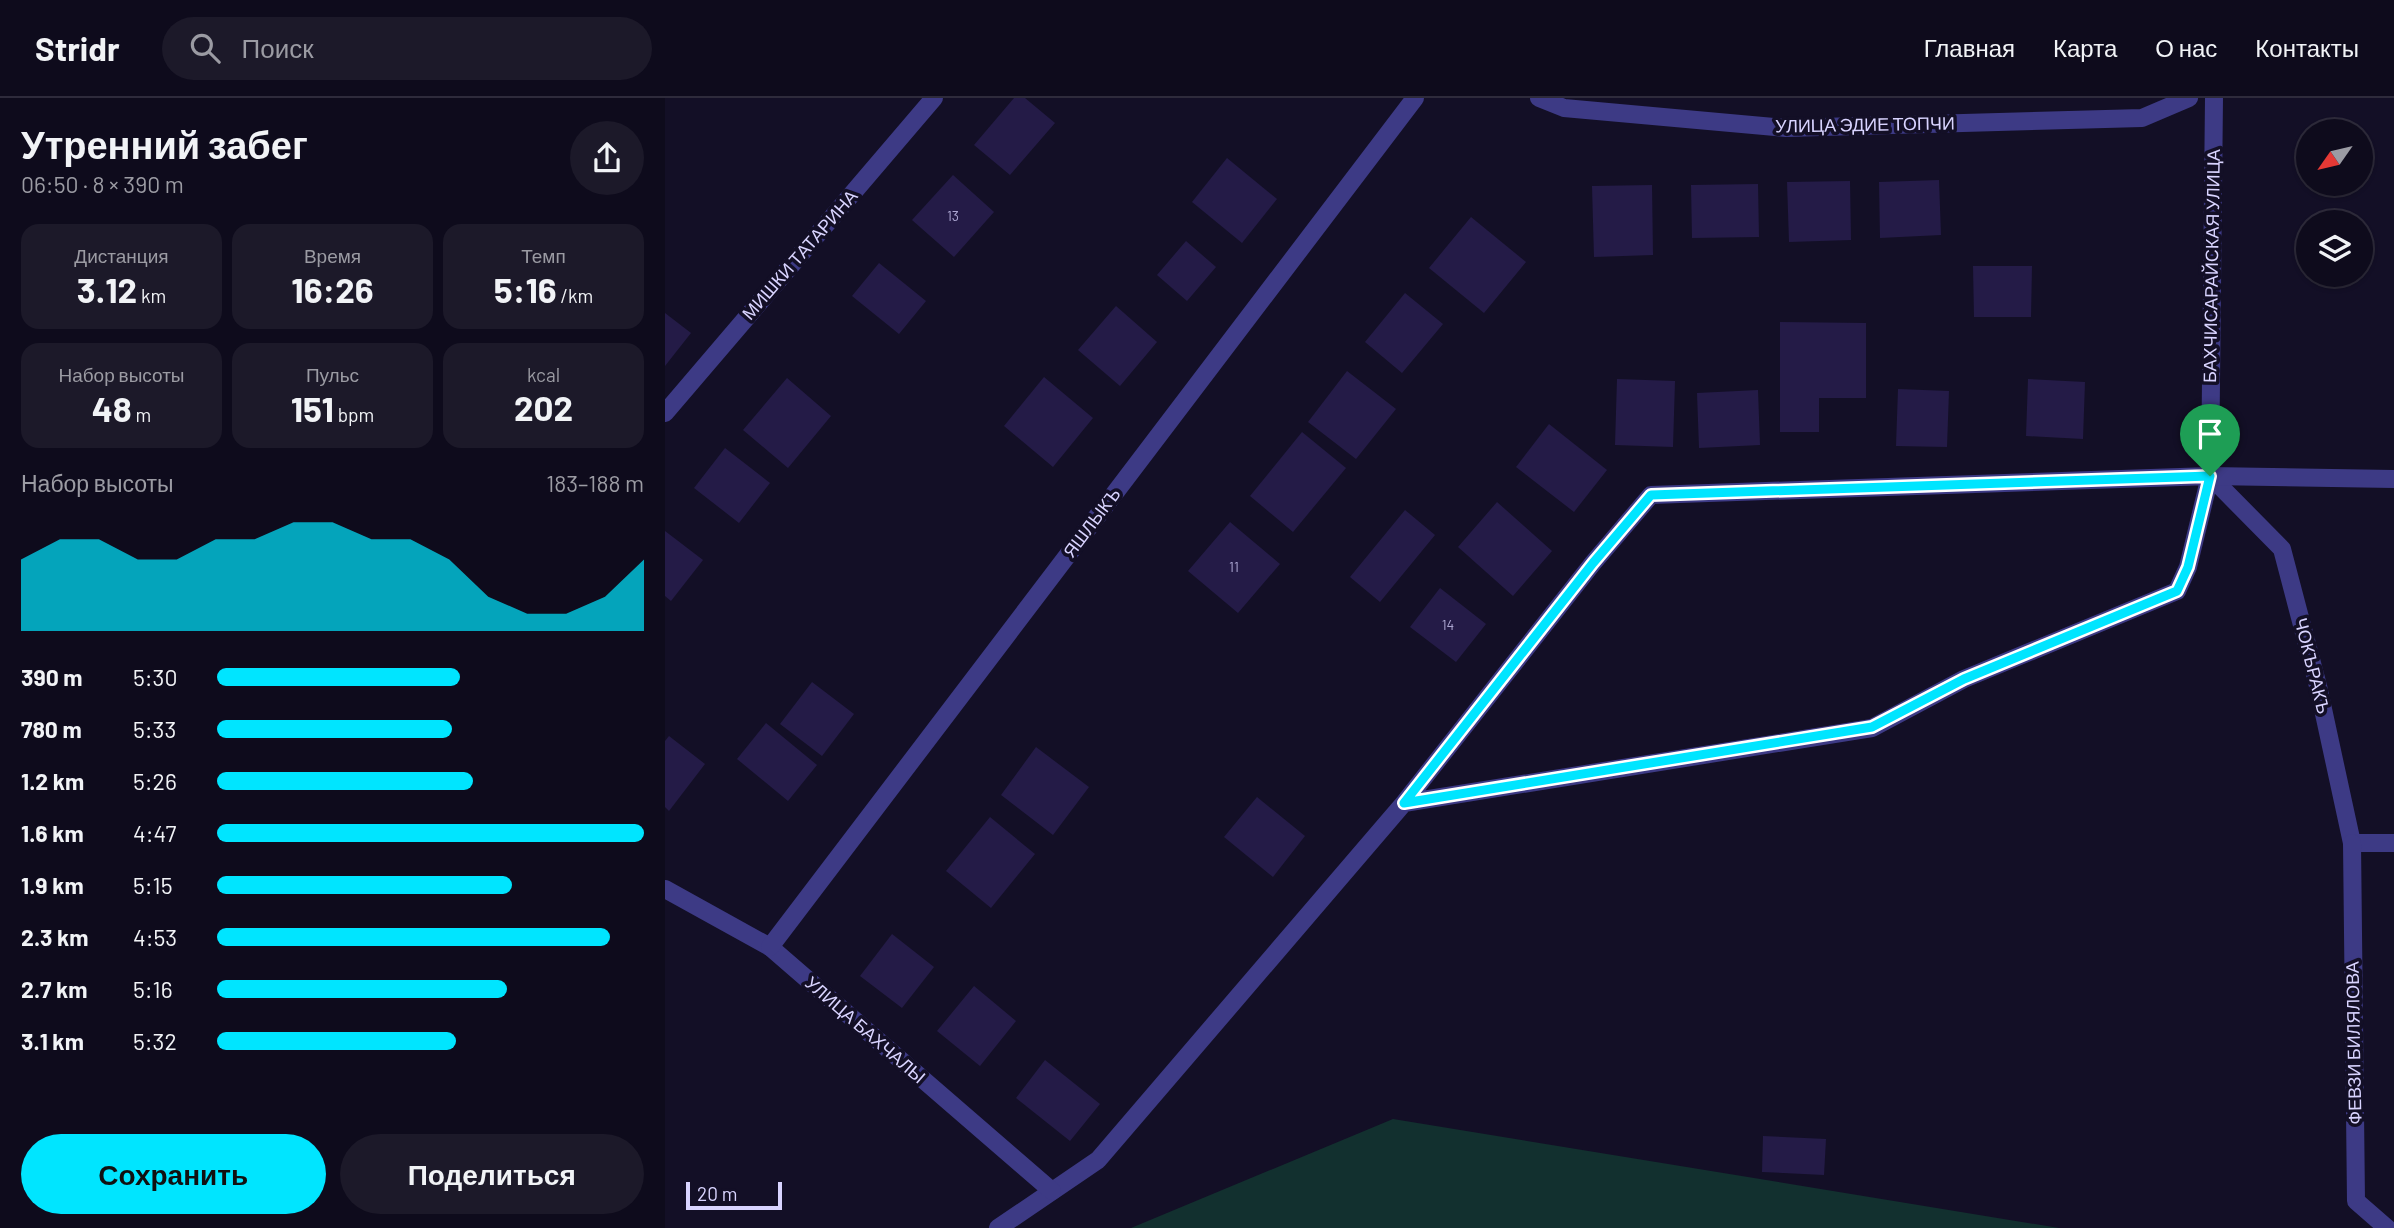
<!DOCTYPE html>
<html lang="ru">
<meta charset="utf-8">
<style>
:root{--surface:#0e0b1c;--page:#1c1929;--text:#f1f3f6;--muted:#9b9ba3;--line:#2e2b3b;--accent:#00e5ff}
body{margin:0;font-family:Barlow,sans-serif;background:var(--page);color:var(--text);height:100vh;display:flex;flex-direction:column;font-size:26px;white-space:nowrap}
*{box-sizing:border-box;margin:0}
p{font-size:23px;color:var(--muted)}
.icon{flex:none;width:38px;height:38px;fill:none;stroke:currentColor;stroke-width:2;stroke-linecap:round;stroke-linejoin:round}
.map{position:relative;flex:1;overflow:hidden}
.drawer{display:flex;flex-direction:column;background:var(--surface);width:665px}
.drawer>*{flex:none}
.needle{width:46px;rotate:236deg}
.buttons{position:absolute;left:1631px;top:21px;display:grid;gap:14px}
.buttons a{display:grid;place-items:center;width:77px;height:77px;border-radius:50%;background:var(--surface);box-shadow:0 2px 5px #0004,0 0 0 2px var(--line);font-size:35px}
.scale{position:absolute;left:21px;bottom:18px;width:96px;box-sizing:border-box;padding-left:7px;border:4px solid #d9d4ff;border-top:0;font-size:19px;line-height:24px;white-space:nowrap;color:#d9d4ff;-webkit-text-stroke:5px #130f26;paint-order:stroke}
.pin{position:absolute;display:grid;place-items:center;width:60px;height:60px;color:#fff;margin:-72px -30px;border-radius:50% 50% 50% 0;rotate:-45deg;box-shadow:0 0 7px #0007}
.pin .icon{rotate:45deg}
.round{display:grid;place-items:center;flex:none;width:74px;height:74px;border-radius:37px;background:var(--page)}
.headline{display:flex;align-items:center;justify-content:space-between;height:119px;padding:0 21px}
h1{font-size:38px;font-weight:700;line-height:52px}
.metrics{display:grid;grid-template-columns:repeat(3,1fr);gap:10px;height:119px;padding:7px 21px}
.metrics div{display:grid;align-content:center;border-radius:18px;background:var(--page);text-align:center}
.metrics b{font-size:35px;font-weight:700}
.metrics small{font-size:19px;font-weight:400}
.metrics p{font-size:19px}
.chart{height:196px;padding:14px 21px}
.chart p{display:flex;justify-content:space-between}
.chart svg{width:100%;height:126px;margin-top:7px;fill:var(--accent);opacity:.7}
.action{display:flex;gap:14px;margin-top:auto;padding:14px 21px}
.action a{flex:1;height:80px;border-radius:42px;background:var(--accent);color:#111;font-size:28px;font-weight:700;line-height:80px;text-align:center}
.action a+a{background:var(--page);color:var(--text)}
ul{padding:0 21px;list-style:none;font-size:23px}
li{display:grid;grid-template-columns:112px 84px 1fr;align-items:center;height:52px}
li i{height:18px;border-radius:9px;background:var(--accent)}
header{display:flex;align-items:center;gap:42px;box-sizing:border-box;height:98px;padding:0 35px;background:var(--surface);border-bottom:2px solid var(--line)}
header strong{font-size:33px}
nav{display:flex;gap:38px;margin-inline-start:auto;font-size:24px}
.search{width:490px;height:63px;background:var(--page);display:flex;align-items:center;gap:18px;box-sizing:border-box;padding:0 24px;border-radius:38px;color:var(--muted);font-size:26px}
main{display:flex;flex:1;min-height:0}
.map>svg:first-child{display:block}
</style>
<header>
<strong>Stridr</strong>
<div class="search"><svg class="icon" aria-label="search" viewBox="0 0 24 24"><circle cx="10" cy="10" r="6"/><path d="M15 15l6 6"/></svg>Поиск</div>
<nav><a>Главная</a><a>Карта</a><a>О нас</a><a>Контакты</a></nav>
</header>
<main>
<section class="drawer">
<div class="headline"><div><h1>Утренний забег</h1><p>06:50 · 8 × 390 m</p></div><a class="round"><svg class="icon" aria-label="share" viewBox="0 0 24 24"><path d="M12 15V3M7 8l5-5 5 5M5 13v7h14v-7"/></svg></a></div>
<div class="metrics">
<div><p>Дистанция</p><b>3.12<small> km</small></b></div>
<div><p>Время</p><b>16:26</b></div>
<div><p>Темп</p><b>5:16<small> /km</small></b></div>
</div>
<div class="metrics">
<div><p>Набор высоты</p><b>48<small> m</small></b></div>
<div><p>Пульс</p><b>151<small> bpm</small></b></div>
<div><p>kcal</p><b>202</b></div>
</div>
<div class="chart"><p><span>Набор высоты</span>183–188 m</p>
<svg viewBox="0 0 160 44" preserveAspectRatio="none"><path d="M0 44V19L10 12L20 12L30 19L40 19L50 12L60 12L70 6L80 6L90 12L100 12L110 19L120 32L130 38L140 38L150 32L160 19V44z"/></svg>
</div>
<ul>
<li><b>390 m</b>5:30<i style="width:57%"></i></li>
<li><b>780 m</b>5:33<i style="width:55%"></i></li>
<li><b>1.2 km</b>5:26<i style="width:60%"></i></li>
<li><b>1.6 km</b>4:47<i style="width:100%"></i></li>
<li><b>1.9 km</b>5:15<i style="width:69%"></i></li>
<li><b>2.3 km</b>4:53<i style="width:92%"></i></li>
<li><b>2.7 km</b>5:16<i style="width:68%"></i></li>
<li><b>3.1 km</b>5:32<i style="width:56%"></i></li>
</ul>
<div class="action"><a>Сохранить</a><a>Поделиться</a></div>
</section>
<div class="map">
<svg width="1729" height="1130" viewBox="0 0 1729 1130">
<rect width="100%" height="100%" fill="#130f26"/>
<polygon fill="#12302f" points="728,1021 1394,1130 466,1130"/>
<g fill="#241b47">
<polygon points="349,0 360,0 390,25 345,77 309,47"/>
<polygon points="562,60 612,101 577,145 527,104"/>
<polygon points="288,77 329,114 289,159 247,122"/>
<polygon points="1274,82 1276,137 1215,140 1214,84"/>
<polygon points="1185,83 1186,142 1124,144 1122,84"/>
<polygon points="1093,86 1094,139 1027,140 1026,87"/>
<polygon points="987,87 988,157 929,159 927,88"/>
<polygon points="806,119 861,164 819,215 764,170"/>
<polygon points="521,143 551,169 522,203 492,177"/>
<polygon points="214,165 261,203 234,236 187,198"/>
<polygon points="1308,168 1367,168 1366,219 1309,219"/>
<polygon points="740,195 778,226 737,275 700,244"/>
<polygon points="451,208 492,244 455,288 413,252"/>
<polygon points="0,215 26,235 0,268"/>
<polygon points="1115,224 1201,225 1201,300 1154,300 1154,334 1115,334"/>
<polygon points="682,273 731,311 691,361 643,324"/>
<polygon points="379,279 428,320 388,369 339,328"/>
<polygon points="122,280 166,318 123,370 78,332"/>
<polygon points="952,281 1010,283 1008,349 950,347"/>
<polygon points="1363,281 1420,284 1418,341 1361,338"/>
<polygon points="1233,291 1284,293 1282,349 1231,348"/>
<polygon points="1093,292 1095,347 1034,350 1032,295"/>
<polygon points="884,326 942,372 909,414 851,369"/>
<polygon points="637,334 681,370 628,434 585,398"/>
<polygon points="60,350 105,385 74,425 29,390"/>
<polygon points="832,404 887,453 848,498 793,449"/>
<polygon points="740,412 770,437 715,504 685,479"/>
<polygon points="565,424 615,466 573,515 523,473"/>
<polygon points="0,433 38,462 6,503 0,498"/>
<polygon points="775,490 821,526 791,564 745,529"/>
<polygon points="147,584 189,616 157,658 115,626"/>
<polygon points="101,625 152,667 123,703 72,661"/>
<polygon points="4,638 40,666 4,713 0,709 0,643"/>
<polygon points="371,649 424,689 388,737 336,697"/>
<polygon points="592,699 640,738 608,779 559,739"/>
<polygon points="325,719 370,756 326,810 281,773"/>
<polygon points="227,836 269,869 237,910 195,878"/>
<polygon points="309,888 351,923 315,968 272,933"/>
<polygon points="380,962 435,1006 405,1043 351,1000"/>
<polygon points="1098,1038 1161,1041 1159,1077 1097,1074"/>
</g>
<g fill="none" stroke-linecap="round" stroke-linejoin="round">
<polyline stroke="#3d3a85" stroke-width="18" points="333,1130 433,1062 739,705 1207,630 1299,581 1512,493 1523,469 1545,378 986,397 928,465 739,705"/>
<g stroke="#3d3a85" stroke-width="18">
<polyline points="874,0 899,10 1121,30 1477,20 1524,0"/>
<polyline points="0,315 269,0"/>
<polyline points="1545,378 1617,451 1653,588 1687,745 1729,745"/>
<polyline points="1545,378 1549,0"/>
<polyline points="1545,378 1729,381"/>
<polyline points="1687,745 1691,1103 1722,1130"/>
<polyline points="0,791 105,849 387,1093"/>
<polyline points="105,849 750,0"/>
</g>
</g>
<g fill="none" stroke-linecap="round" stroke-linejoin="round">
<defs>
<polygon id="route" points="1545,378 1523,469 1512,493 1299,581 1207,629 739,705 928,465 986,397"/>
</defs>
<use href="#route" stroke="#fff" stroke-width="14"/>
<use href="#route" stroke="#00e5ff" stroke-width="9"/>
</g>
<g text-anchor="middle" stroke-width="7" stroke-linejoin="round" paint-order="stroke">
<g font-size="14" fill="#aca6d1">
<text x="288" y="123">13</text>
<text x="569" y="474">11</text>
<text x="783" y="532">14</text>
</g>
<g font-size="18" fill="#d9d4ff" stroke="#130f26">
<text transform="translate(1200 27) rotate(-1)" y="6">УЛИЦА ЭДИЕ ТОПЧИ</text>
<text transform="translate(135 157) rotate(-49)" y="6">МИШКИ ТАТАРИНА</text>
<text transform="translate(1547 168) rotate(-89)" y="6">БАХЧИСАРАЙСКАЯ УЛИЦА</text>
<text transform="translate(427 425) rotate(-53)" y="6">ЯШЛЫКЪ</text>
<text transform="translate(1647 568) rotate(76)" y="6">ЧОКЪРАКЪ</text>
<text transform="translate(200 932) rotate(41)" y="6">УЛИЦА БАХЧАЛЫ</text>
<text transform="translate(1689 945) rotate(-91)" y="6">ФЕВЗИ БИЛЯЛОВА</text>
</g>
</g>
</svg>
<div class="buttons">
<a><svg class="needle" viewBox="-14 -14 28 28"><path d="M0-13l5 13h-10z" fill="#e53935"/><path d="M0 13l5-13h-10z" fill="#9b9ba3"/></svg></a>
<a><svg class="icon" aria-label="layers" viewBox="0 0 24 24"><path d="M12 4l9 5-9 5-9-5zM3 14l9 5 9-5"/></svg></a>
</div>
<div class="scale">20 m</div>
<div class="pin" style="left:1545px;top:378px;background:#1e9e55"><svg class="icon" aria-label="arrive" viewBox="0 0 24 24"><path d="M6 21V4h12l-3 4 3 4H6"/></svg></div>
</div>
</main>
